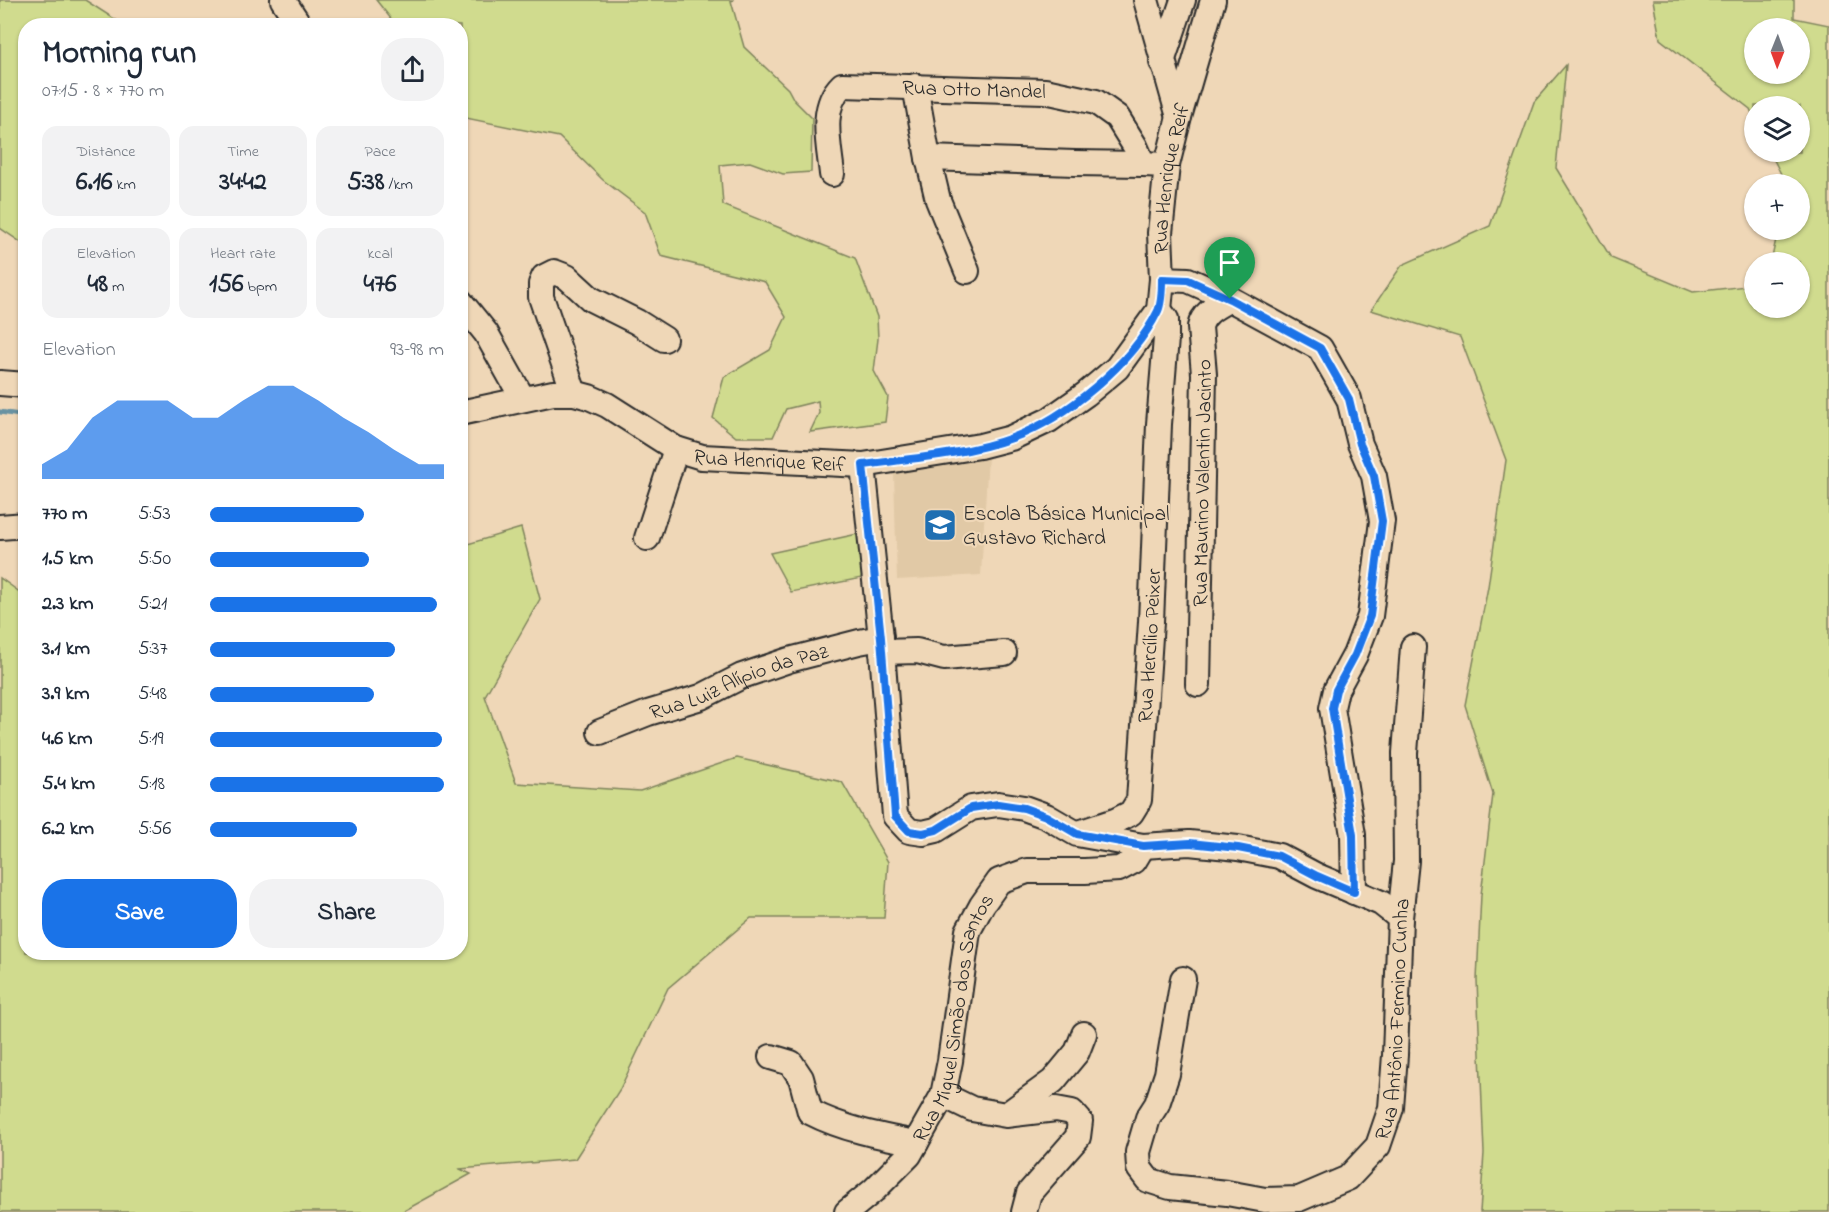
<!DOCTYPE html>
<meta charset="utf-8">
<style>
:root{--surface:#fff;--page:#f2f2f3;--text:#1f2937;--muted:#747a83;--accent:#1a73e8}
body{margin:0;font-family:"Indie Flower",sans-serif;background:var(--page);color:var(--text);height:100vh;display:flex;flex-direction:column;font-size:22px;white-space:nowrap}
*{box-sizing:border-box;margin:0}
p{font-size:20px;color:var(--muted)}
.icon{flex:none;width:33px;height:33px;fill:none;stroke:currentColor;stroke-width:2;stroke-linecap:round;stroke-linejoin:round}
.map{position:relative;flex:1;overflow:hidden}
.drawer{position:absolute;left:18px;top:18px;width:450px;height:942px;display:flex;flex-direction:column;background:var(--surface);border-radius:24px;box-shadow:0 2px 4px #0004}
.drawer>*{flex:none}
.needle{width:39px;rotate:181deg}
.tools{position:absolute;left:1744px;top:18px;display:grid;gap:12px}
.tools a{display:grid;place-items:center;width:66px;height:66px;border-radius:50%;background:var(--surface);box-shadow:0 2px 4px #0004;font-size:30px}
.pin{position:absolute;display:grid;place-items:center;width:51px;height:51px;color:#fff;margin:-62px -26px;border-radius:50% 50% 50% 0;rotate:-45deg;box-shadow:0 0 6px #0007}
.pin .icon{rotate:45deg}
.round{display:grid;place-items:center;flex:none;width:63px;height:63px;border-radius:24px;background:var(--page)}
.summary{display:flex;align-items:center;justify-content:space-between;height:102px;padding:0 24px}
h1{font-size:33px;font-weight:700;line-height:45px}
.metrics{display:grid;grid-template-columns:repeat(3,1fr);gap:9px;height:102px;padding:6px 24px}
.metrics div{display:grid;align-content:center;border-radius:15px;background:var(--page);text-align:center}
.metrics b{font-size:26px;font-weight:700}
.metrics small{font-size:16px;font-weight:400}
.metrics p{font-size:16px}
.chart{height:168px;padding:12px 24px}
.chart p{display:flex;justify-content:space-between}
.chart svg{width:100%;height:108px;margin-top:6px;fill:var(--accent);opacity:.7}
.primary-button{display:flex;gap:12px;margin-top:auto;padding:12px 24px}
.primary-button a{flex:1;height:69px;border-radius:24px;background:var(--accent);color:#fff;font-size:24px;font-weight:700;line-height:69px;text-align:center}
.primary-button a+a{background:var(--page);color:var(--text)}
ul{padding:0 24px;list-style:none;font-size:20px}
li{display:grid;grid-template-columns:96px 72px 1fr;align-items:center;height:45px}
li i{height:15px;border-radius:8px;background:var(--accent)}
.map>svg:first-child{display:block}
</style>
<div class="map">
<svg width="1829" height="1212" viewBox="0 0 1829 1212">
<rect width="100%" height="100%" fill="#efd7b7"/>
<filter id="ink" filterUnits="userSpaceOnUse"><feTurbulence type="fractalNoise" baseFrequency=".0167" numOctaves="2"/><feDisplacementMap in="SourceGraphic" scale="12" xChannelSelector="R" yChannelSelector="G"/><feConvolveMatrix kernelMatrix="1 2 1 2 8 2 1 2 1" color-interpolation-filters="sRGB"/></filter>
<g filter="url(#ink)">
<polygon fill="#e1c9a6" points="988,456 981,575 897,580 894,474 906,468"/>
<g fill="#d0db8e" stroke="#7e835c" stroke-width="1.5" fill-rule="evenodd">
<polygon points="0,0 85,0 124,25 26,26 25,245 0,228"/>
<polygon points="376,0 734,0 731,1 744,47 788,89 794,100 812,118 811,172 783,174 750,162 720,165 723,205 855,258 877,317 878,339 874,371 888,397 885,422 810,432 819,413 818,401 786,409 773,437 736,437 713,418 724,377 770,350 786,317 765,282 661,256 645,212 603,180 559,137 461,117 460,26 396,25"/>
<path d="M1653,0H1794V18L1829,25V1212H1480L1484,1153L1477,980L1481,895L1493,794L1465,705L1488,587L1506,460L1460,337L1371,310L1402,265L1490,226L1534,102L1566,65L1556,168L1611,258L1693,292L1755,285V308H1800V262H1771L1778,230H1800V184H1786L1770,152H1800V106H1755V120L1750,109L1660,39ZM1800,28V74H1755V28Z"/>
<polygon points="521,528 540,599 485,696 516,783 640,791 737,758 842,782 888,862 884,918 751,918 668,988 620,1089 575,1159 460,1169 471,1174 402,1212 0,1212 0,578 21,593 25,591 26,952 460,952 461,546"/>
<polygon points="867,532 872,576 791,592 770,553"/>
</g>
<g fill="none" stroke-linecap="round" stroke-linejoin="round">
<polyline stroke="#6892a2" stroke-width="5" points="0,412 26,416"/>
<defs>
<g id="minor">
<polyline points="283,0 300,26"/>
<polyline points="1146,0 1179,117"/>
<polyline points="1162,62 1183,0"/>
<polyline points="915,86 928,158 938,200 967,271"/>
<polyline points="928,158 1075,163 1143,164"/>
<path id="s1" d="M832,174C829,145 819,107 842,85L1045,91L1096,102L1117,117L1135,146L1143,164L1167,165"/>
<polyline points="1162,279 1188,280 1230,299 1320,348 1349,399 1360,444 1374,476 1382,521 1370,616 1355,655 1336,690 1332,708 1353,835 1354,892"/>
<polyline points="460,301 486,333 523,399"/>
<polyline points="0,383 26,385"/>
<polyline points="574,393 541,297 541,284 544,277 554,272 567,277 591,299 637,322 664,339"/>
<path id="s2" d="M460,413L553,393H574L589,397L607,405L676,449L702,457L863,465L980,446L1011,438L1049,420L1086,394L1117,368L1159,310L1162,279L1160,233L1167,165L1179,117L1213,0"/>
<polyline points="863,465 881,638 895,816 909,831 923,833 936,830 971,808 998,804 1024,808 1046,816 1077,834 1143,846 1189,843 1238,848 1279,856 1317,876 1381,903 1400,918"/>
<polyline points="0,527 26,525"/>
<polyline points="647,538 676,449"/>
<polyline points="882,652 917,651 944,658 1004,653"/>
<path id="s3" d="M1198,684L1204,374L1200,327C1203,312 1218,306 1230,299"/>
<path id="s4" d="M600,732L648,713L701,697L742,676L789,660L859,642L881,638"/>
<path id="s5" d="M1079,833L1115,821L1131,813L1139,800L1151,622L1159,424L1166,338V319L1159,310"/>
<path id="s6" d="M1183,979L1167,1074L1157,1104L1148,1118L1138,1152L1139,1168L1148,1180L1170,1187L1227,1193L1265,1200L1299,1199L1348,1178L1378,1146L1391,1108L1395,1055L1400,918L1406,861L1405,753L1413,647"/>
<path d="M771,1057L791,1063L801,1078L810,1112C843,1129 879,1136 916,1143"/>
<polyline points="943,1095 972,1109 1006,1115 1056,1109 1072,1112 1080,1121 1078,1137 1029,1193 1024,1212"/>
<polyline points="1009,1113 1053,1081 1077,1052 1084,1034"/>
<path id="s7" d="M847,1212L874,1190L909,1155L943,1095L950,1061L968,931L982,905L999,881L1027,871H1085L1119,869L1134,861L1143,846"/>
</g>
</defs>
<use href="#minor" stroke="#2b2b2b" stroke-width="28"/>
<use href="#minor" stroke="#efd7b7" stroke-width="24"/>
</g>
</g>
<g fill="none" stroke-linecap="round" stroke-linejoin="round" filter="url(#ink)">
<defs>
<path id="route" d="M1162,279L1188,280L1230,299L1320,348L1349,399L1360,444L1374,476L1382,521L1370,616L1355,655L1336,690L1332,708L1353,835L1354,892L1317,876L1279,856L1238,848L1190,843L1143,846L1077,834L1046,816L1024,808L998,804L971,808L936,830L923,833L909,831L895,816L881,638L863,465C908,459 969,454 1012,438C1066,418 1132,364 1158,311C1162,302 1162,289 1162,279Z"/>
</defs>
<use href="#route" stroke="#fff" stroke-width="12"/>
<use href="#route" stroke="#1a73e8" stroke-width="8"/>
</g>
<defs>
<symbol id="school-square" viewBox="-11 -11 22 22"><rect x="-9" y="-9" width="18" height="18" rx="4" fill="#1f6fb2" stroke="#efd7b7"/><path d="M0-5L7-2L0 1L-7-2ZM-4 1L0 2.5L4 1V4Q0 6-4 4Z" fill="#fff"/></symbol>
</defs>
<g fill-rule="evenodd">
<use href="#school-square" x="921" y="506" width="38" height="38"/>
</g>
<g text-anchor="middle" stroke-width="4.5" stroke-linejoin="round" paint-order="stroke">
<g font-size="21" fill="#2b2b2b" stroke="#efd7b7">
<text dy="7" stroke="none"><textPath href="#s1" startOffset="225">Rua Otto Mandel</textPath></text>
<text dy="7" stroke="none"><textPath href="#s2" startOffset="904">Rua Henrique Reif</textPath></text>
<text dy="7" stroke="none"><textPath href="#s2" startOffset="328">Rua Henrique Reif</textPath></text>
<text dy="7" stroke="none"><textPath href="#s3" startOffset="201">Rua Maurino Valentin Jacinto</textPath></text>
<text dy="7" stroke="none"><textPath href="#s5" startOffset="226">Rua Hercílio Peixer</textPath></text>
<text dy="7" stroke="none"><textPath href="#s4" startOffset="148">Rua Luiz Alípio da Paz</textPath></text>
<text dy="7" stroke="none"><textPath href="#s7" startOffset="231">Rua Miguel Simão dos Santos</textPath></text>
<text dy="7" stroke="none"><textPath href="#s6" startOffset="590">Rua Antônio Fermino Cunha</textPath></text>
</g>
<g font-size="21" fill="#2b2b2b" stroke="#efd7b7" text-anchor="start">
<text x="963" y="520">Escola Básica Municipal<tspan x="963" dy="24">Gustavo Richard</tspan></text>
</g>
</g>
</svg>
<div class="tools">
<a><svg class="needle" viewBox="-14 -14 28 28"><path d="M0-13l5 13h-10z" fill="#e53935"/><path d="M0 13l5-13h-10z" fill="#747a83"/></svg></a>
<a><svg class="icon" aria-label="layers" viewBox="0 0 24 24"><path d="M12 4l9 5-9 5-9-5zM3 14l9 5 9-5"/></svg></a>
<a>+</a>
<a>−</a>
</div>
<div class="pin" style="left:1230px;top:299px;background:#1e9e55"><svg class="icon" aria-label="arrive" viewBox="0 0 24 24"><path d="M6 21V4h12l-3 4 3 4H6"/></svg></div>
<section class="drawer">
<div class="summary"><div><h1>Morning run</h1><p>07:15 · 8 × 770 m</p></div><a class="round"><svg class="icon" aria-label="share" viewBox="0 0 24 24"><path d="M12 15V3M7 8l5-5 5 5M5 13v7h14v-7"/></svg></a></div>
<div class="metrics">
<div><p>Distance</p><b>6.16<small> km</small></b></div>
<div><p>Time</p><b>34:42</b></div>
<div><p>Pace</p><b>5:38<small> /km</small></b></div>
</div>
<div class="metrics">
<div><p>Elevation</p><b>48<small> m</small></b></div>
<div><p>Heart rate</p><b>156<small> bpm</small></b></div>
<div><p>kcal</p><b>476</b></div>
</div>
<div class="chart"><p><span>Elevation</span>93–98 m</p>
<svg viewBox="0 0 160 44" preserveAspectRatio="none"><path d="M0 44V38L10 32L20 19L30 12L40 12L50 12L60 19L70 19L80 12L90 6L100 6L110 12L120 19L130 25L140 32L150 38L160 38V44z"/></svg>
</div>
<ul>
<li><b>770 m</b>5:53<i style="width:66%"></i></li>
<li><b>1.5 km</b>5:50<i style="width:68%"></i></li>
<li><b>2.3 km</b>5:21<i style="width:97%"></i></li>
<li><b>3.1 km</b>5:37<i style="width:79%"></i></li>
<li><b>3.9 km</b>5:48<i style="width:70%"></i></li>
<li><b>4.6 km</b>5:19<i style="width:99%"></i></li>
<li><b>5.4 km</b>5:18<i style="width:100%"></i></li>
<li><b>6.2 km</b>5:56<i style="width:63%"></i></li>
</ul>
<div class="primary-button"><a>Save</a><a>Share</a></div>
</section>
</div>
